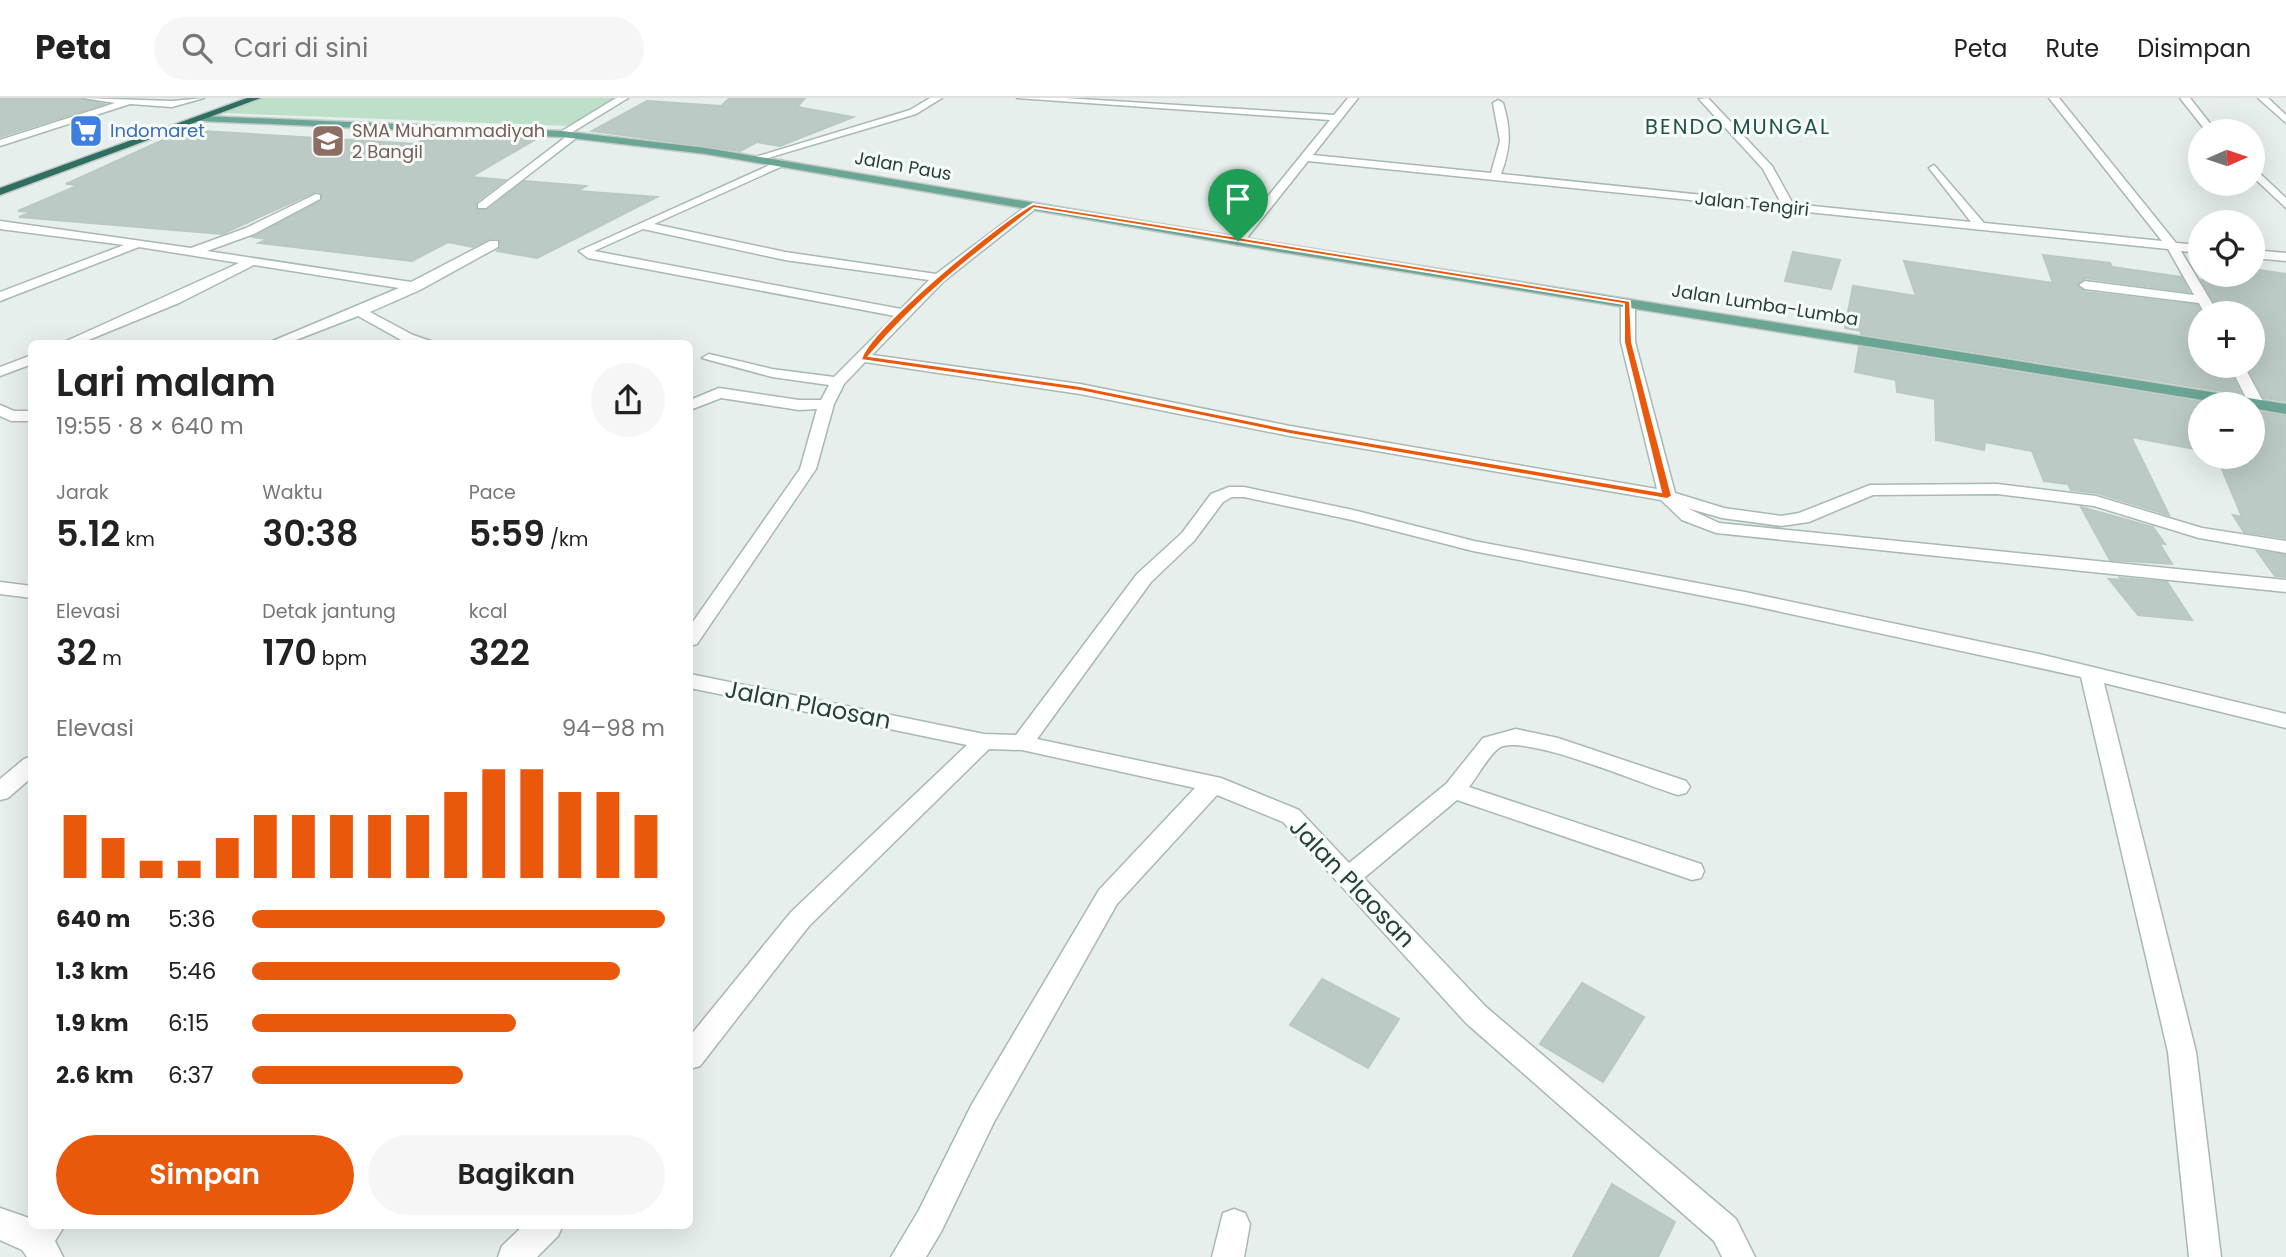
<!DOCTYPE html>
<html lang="id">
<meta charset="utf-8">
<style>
:root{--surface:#fff;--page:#f6f6f6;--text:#222;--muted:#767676;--line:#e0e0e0;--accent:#ea580c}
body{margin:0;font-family:Poppins,sans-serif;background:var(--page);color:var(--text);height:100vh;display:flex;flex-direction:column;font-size:26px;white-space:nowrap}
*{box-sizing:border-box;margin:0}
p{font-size:23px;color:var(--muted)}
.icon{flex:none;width:38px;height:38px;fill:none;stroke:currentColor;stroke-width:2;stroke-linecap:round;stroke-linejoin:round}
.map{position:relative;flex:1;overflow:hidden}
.details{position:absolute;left:28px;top:242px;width:665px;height:889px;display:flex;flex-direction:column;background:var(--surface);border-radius:10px;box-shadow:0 7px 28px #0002}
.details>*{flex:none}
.needle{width:46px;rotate:87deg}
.buttons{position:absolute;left:2188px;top:21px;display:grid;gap:14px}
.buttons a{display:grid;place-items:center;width:77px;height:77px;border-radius:50%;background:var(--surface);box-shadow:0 7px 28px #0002;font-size:35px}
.pin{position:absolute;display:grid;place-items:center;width:60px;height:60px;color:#fff;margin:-72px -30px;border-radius:50% 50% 50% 0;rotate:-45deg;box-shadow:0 0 7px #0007}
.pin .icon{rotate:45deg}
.round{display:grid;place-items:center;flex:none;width:74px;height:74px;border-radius:37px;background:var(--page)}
.headline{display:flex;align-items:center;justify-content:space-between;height:119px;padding:0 28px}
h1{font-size:38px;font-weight:600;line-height:52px}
.metrics{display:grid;grid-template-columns:repeat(3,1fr);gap:10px;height:119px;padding:7px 28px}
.metrics div{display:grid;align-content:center}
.metrics b{font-size:35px;font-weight:600}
.metrics small{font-size:19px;font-weight:400}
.metrics p{font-size:19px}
.chart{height:196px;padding:14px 28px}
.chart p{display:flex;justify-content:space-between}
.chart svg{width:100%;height:126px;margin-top:7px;stroke:var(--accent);stroke-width:6}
.cta{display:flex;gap:14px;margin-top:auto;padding:14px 28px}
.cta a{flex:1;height:80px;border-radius:42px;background:var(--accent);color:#fff;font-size:28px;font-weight:600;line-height:80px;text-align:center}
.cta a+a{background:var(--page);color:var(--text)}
ul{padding:0 28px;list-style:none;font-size:23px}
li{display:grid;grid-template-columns:112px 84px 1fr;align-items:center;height:52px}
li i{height:18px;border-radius:9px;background:var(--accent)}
header{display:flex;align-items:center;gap:42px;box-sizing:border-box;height:98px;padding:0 35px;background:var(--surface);border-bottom:2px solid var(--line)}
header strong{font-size:33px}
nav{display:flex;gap:38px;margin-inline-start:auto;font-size:24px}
.search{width:490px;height:63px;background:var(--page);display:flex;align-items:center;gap:18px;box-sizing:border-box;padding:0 24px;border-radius:38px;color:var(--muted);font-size:26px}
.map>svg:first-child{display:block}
</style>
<header>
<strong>Peta</strong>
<div class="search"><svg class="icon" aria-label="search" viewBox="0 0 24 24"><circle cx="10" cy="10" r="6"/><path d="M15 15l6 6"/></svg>Cari di sini</div>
<nav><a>Peta</a><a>Rute</a><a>Disimpan</a></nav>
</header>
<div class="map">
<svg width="2286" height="1159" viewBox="0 0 2286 1159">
<rect width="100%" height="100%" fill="#e6efeb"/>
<polygon fill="#bfe0c8" points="263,0 616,0 570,28 224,15"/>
<g fill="#bbcac4" stroke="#b8c9c2" stroke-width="2">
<polygon points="0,0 80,0 104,6 0,39"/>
<polygon points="730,0 805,0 797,9 853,19 780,48 757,44 740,53 592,33 647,3 721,8"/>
<polygon points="185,32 417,46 422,42 440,42 449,37 536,41 471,79 505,82 476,104 476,112 488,112 524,83 586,88 578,93 657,99 537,160 497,153 501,149 498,140 489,141 473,149 448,144 412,163 259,145 268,141 253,139 321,103 322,95 317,93 222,136 19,119 32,114 18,113 79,87 66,86"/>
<polygon points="1793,154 1840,162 1831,191 1785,183"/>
<polygon points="2043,157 2110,165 2112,169 2181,179 2189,194 2085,180 2077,188 2085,194 2197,207 2201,215 2200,268 2227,268 2241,296 1861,236 1861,233 1845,230 1853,188 1916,198 1904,163 2053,185"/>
<polygon points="2252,171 2286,176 2286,303 2264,300 2247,268 2252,268 2252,215 2221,215 2201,182 2225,185 2223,177 2252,177"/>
<polygon points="1859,249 2213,306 2200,306 2200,352 2131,339 2169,417 2097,395 2071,392 2068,386 2044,383 2032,353 1985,344 1984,352 1936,342 1935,301 1897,294 1896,282 1855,274"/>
<polygon points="2252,313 2286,318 2286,440 2244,434 2233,417 2242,419 2217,359 2252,359"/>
<polygon points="2081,409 2153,429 2165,446 2159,445 2172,466 2110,462"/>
<polygon points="2257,453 2286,457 2286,479 2275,478"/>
<polygon points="2120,480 2167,484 2192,522 2138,517 2109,481 2122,482"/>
<polygon points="1322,881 1399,921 1368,970 1290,927"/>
<polygon points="1582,885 1644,919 1603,984 1540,946"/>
<polygon points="1612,1086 1675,1124 1658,1159 1573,1159"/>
</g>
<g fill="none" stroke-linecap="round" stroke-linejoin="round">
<defs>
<g id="minor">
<polygon points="83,0 172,3 204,0 172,9 130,6 0,48 0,42 115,5"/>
<polygon points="616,0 628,0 566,38 557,36"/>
<polygon points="930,0 942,0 916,16 761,62 752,60 910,12"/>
<path d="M1017,0H1065L1334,17L1348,0H1358L1313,57L1491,75L1500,43L1493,5L1498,2L1503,5C1511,32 1511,49 1501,76L1781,105L1763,71L1699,1L1708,0L1772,68L1793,106L1971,124L1929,70L1934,67L1984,125L2162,143L2049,0H2059L2176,145L2200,147V155L2181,153L2218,215H2204L2199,205L2085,191L2079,187L2085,183L2194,197L2168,151L1308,63L1242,146L1238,147L1232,143L1234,140L1330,22Z"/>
<polygon points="2180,0 2190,0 2216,33 2206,33"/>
<polygon points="2258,0 2268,0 2286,17 2286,25"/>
<polygon points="571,35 580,37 486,110 478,110 478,106"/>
<path d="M781,62L786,65L785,67L654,126L785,154L936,176L1029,106L1039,108L944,183L872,257L1080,286L1290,328L1657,391L1621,244V205L1628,201L1635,205V244L1675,395L1724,410L1781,418L1799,415L1870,387L1997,386L2096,398L2202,430L2286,443V455L2199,440L2094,408L1997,396L1873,397L1809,424L1781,428L1722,420L1687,410L1719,425L2286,482V494L1716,435L1682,422L1661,402L1290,338L1080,296L865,264L844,286L834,306L816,371L697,546L690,548V528L800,371L817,311L799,312L721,300L690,312V302L719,290L799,302H821L829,287L772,279L702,260L709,256L772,271L834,279L895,218L588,160L579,153ZM643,131L785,162L929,182L901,211L594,153Z"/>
<polygon points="2252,68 2286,100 2286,110 2252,78"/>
<polygon points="316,96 320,97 320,101 254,136 207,153 411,184 490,143 498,143 498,149 420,192 370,214 413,237 436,245 403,243 358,218 288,245 268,245 399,190 254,167 179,205 81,245 62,245 239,165 139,149 0,203 0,194 124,147 0,131 0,123 191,150 246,130"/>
<polygon points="2252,152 2286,155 2286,163 2252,160"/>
<polygon points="32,257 32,266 0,278 0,269"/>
<polygon points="2230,268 2244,268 2265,307 2262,310 2252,310 2252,306 2249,306"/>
<polygon points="0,307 14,313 32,313 32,323 11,323 0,318"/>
<path d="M1229,389H1244L1353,412L1474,443L1745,494L2039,556L2286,616V630L2104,585L2196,954L2221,1159H2189L2168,954L2081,579L1745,506L1473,453L1352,422L1244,399H1232L1223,404L1194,443L1151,484L1037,641L1221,680L1299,712L1349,765L1446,686L1483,640L1516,631L1558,640L1686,683L1690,689L1686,695L1678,697C1646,688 1523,634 1499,650C1488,658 1478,678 1469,689L1701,766L1704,773L1701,780L1692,782L1457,702L1364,780L1486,909L1736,1121L1755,1159H1722L1714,1143L1466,925L1283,724L1217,697L1117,806L994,1024L941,1134L926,1159H891L919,1112L972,1006L1099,792L1195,690L1022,652L989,651L809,828L700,968L690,971V938L791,814L967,647L690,590V576L984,636L1016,637L1137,476L1182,435L1211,396Z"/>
<polygon points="0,484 32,488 32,500 0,496"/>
<polygon points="32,658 32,679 8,700 0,702 0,681 24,661"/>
<polygon points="0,1110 32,1121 32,1127 65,1127 55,1143 63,1159 27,1159 22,1152 0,1142"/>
<polygon points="1234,1111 1245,1115 1250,1126 1244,1159 1212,1159 1223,1115"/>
<polygon points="524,1127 563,1127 558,1138 537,1159 498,1159 502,1148"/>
</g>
<polygon id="major" points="204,18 562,33 706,50 1238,139 2286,306 2286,316 2252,310 2252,306 2228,306 1238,147 706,56 562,39 201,23"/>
<polygon id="highway" points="247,0 261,0 0,97 0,90"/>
</defs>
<use href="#minor" stroke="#a8b8b2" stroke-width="3"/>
<use href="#major" stroke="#c2cac8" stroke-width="3"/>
<use href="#highway" stroke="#c2cac8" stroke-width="3"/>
<use href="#minor" fill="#fff" fill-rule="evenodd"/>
<use href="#major" fill="#6aa596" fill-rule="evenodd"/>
<use href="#highway" fill="#2f6f62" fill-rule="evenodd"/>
</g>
<path fill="#ea580c" stroke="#fff" stroke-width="2" fill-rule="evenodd" d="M1033,106L1630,203L1632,244L1672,398L1667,401L1290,336L1080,293L861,262C867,232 1001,123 1033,106ZM1034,110L1624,206V244L1661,394L1290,331L1080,288L869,258C920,198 972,158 1034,110Z"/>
<defs>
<symbol id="supermarket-square" viewBox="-11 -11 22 22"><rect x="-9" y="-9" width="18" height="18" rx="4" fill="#3f7fe0" stroke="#f7fbf9"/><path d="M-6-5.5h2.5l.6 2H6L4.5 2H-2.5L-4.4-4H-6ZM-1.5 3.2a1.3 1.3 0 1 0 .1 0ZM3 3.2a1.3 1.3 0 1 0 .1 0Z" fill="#fff"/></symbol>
<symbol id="school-square" viewBox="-11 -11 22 22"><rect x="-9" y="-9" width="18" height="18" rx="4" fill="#8d6e63" stroke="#f7fbf9"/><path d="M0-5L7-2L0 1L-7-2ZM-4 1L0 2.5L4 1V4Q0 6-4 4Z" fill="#fff"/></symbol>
</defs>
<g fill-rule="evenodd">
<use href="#supermarket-square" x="67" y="14" width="38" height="38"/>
<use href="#school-square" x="309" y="24" width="38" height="38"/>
</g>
<g text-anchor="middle" stroke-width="6" stroke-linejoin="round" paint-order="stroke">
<g font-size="18" fill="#366cbe" stroke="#f7fbf9" text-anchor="start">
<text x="110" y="39">Indomaret</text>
</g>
<g font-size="18" fill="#785e54" stroke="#f7fbf9" text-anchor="start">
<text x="352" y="39">SMA Muhammadiyah<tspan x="352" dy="21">2 Bangil</tspan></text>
</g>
<g font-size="18" fill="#24423a" stroke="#f7fbf9">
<text transform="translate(903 68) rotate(10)" y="6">Jalan Paus</text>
<text transform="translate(1752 106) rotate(6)" y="6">Jalan Tengiri</text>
<text transform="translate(1765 207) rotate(9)" y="6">Jalan Lumba-Lumba</text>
</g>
<g font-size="21" letter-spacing="2" fill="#1f5548" stroke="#f7fbf9">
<text x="1738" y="36">BENDO MUNGAL</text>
</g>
<g font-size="24" fill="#24423a" stroke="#f7fbf9">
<text transform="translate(808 607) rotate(11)" y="8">Jalan Plaosan</text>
<text transform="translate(1352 785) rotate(46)" y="8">Jalan Plaosan</text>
</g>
</g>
</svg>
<div class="buttons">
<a><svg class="needle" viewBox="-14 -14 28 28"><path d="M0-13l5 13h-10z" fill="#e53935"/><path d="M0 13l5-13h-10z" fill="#767676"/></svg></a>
<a><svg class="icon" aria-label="locate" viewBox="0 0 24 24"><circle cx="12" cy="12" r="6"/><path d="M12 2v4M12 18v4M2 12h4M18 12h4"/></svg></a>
<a>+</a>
<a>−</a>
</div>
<div class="pin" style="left:1238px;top:143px;background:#1e9e55"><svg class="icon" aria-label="arrive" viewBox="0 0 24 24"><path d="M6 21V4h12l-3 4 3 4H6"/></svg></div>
<section class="details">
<div class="headline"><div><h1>Lari malam</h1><p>19:55 · 8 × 640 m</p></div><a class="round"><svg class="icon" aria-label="share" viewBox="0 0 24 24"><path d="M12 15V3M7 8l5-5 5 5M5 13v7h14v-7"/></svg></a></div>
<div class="metrics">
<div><p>Jarak</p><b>5.12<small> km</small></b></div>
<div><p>Waktu</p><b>30:38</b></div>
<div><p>Pace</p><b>5:59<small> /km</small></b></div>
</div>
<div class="metrics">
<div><p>Elevasi</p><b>32<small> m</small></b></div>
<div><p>Detak jantung</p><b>170<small> bpm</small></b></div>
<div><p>kcal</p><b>322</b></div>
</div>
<div class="chart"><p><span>Elevasi</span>94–98 m</p>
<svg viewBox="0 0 160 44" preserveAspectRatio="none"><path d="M5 44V22M15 44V30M25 44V38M35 44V38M45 44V30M55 44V22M65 44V22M75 44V22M85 44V22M95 44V22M105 44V14M115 44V6M125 44V6M135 44V14M145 44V14M155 44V22"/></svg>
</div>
<ul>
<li><b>640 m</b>5:36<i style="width:100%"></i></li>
<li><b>1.3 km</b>5:46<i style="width:89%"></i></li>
<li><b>1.9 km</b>6:15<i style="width:64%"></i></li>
<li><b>2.6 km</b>6:37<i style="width:51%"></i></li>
</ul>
<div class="cta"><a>Simpan</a><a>Bagikan</a></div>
</section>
</div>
